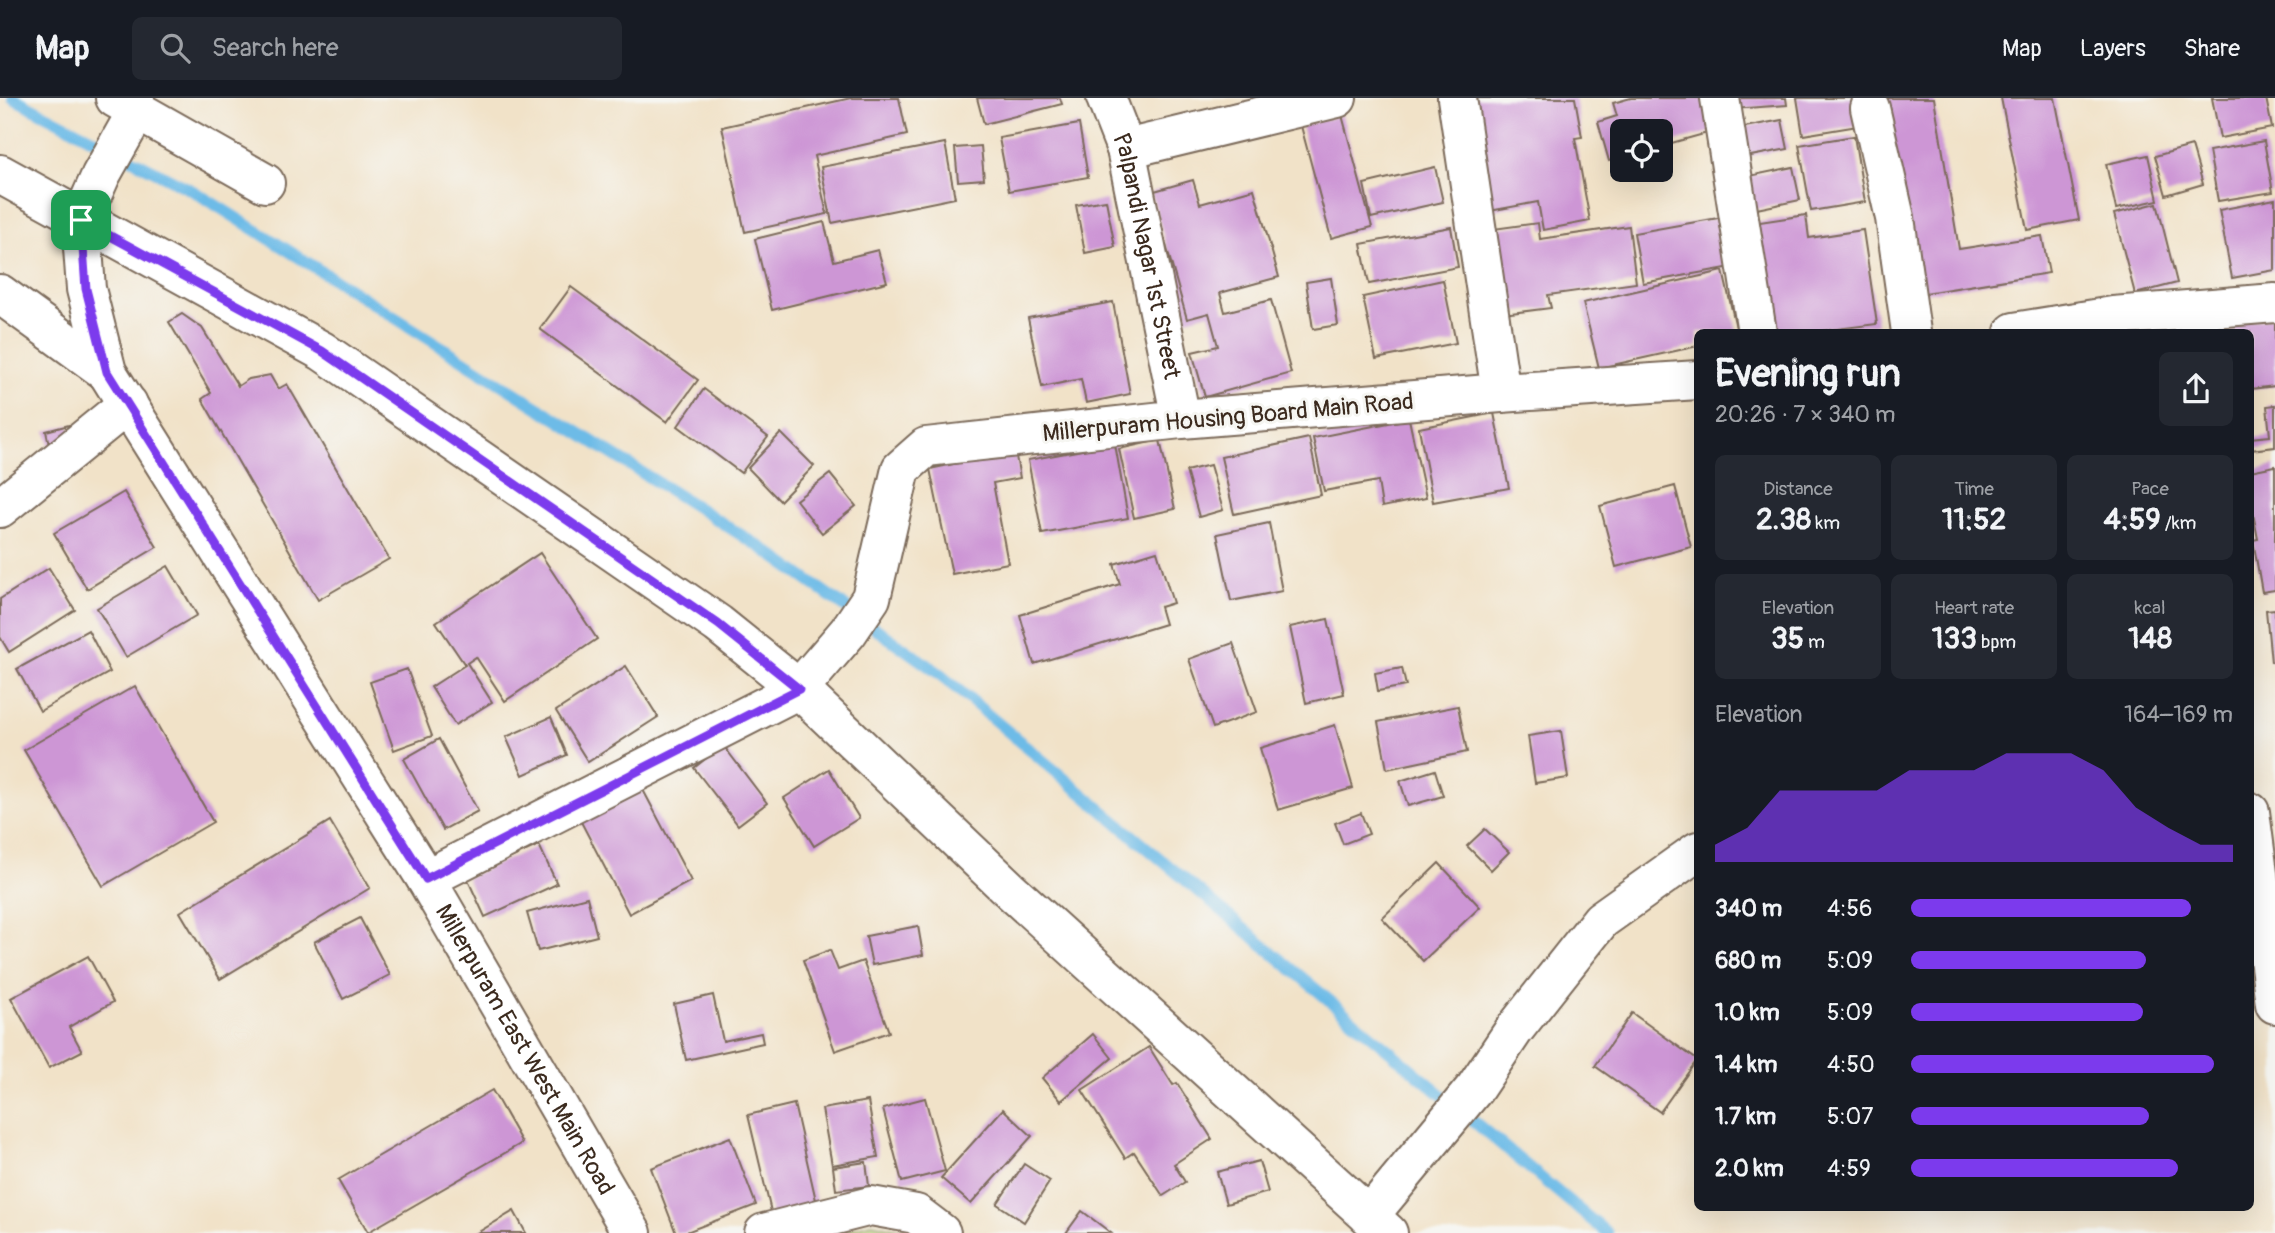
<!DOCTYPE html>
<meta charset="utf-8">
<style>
:root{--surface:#171b24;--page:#242831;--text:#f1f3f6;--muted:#9ea1a6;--line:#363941;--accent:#7c3aed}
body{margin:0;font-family:Pangolin,sans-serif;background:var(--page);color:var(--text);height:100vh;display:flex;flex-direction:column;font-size:26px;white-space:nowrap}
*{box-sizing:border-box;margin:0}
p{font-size:23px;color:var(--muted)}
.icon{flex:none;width:38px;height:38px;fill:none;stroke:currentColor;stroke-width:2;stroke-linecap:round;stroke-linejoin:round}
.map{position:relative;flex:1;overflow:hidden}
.details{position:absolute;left:1694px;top:231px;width:560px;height:882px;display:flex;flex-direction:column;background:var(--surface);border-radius:10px;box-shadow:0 7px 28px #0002}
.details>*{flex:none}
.fabs{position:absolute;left:1610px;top:21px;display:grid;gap:14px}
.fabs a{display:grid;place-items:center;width:63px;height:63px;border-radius:10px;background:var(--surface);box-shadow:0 7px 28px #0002;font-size:35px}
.pin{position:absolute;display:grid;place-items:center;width:60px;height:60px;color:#fff;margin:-30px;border-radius:14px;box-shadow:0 4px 10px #0006}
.round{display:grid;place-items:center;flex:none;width:74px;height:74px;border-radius:10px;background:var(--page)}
.headline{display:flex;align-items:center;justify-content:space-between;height:119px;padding:0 21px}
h1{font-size:38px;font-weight:700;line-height:52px}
.metrics{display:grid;grid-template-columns:repeat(3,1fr);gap:10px;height:119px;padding:7px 21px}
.metrics div{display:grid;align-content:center;border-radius:10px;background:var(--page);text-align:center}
.metrics b{font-size:30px;font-weight:700}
.metrics small{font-size:19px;font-weight:400}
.metrics p{font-size:19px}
.chart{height:196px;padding:14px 21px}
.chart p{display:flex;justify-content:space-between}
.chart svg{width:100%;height:126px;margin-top:7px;fill:var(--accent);opacity:.7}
ul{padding:0 21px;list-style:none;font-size:23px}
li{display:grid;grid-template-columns:112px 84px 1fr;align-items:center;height:52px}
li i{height:18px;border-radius:9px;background:var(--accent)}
header{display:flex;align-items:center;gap:42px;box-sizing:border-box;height:98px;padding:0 35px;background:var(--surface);border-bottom:2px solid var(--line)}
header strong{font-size:33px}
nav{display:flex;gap:38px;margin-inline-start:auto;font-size:24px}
.search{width:490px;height:63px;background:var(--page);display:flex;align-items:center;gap:18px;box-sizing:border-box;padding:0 24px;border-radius:10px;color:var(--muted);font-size:26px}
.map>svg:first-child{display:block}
</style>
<header>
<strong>Map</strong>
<div class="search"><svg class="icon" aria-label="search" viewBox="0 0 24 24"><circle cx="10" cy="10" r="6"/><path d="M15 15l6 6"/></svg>Search here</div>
<nav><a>Map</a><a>Layers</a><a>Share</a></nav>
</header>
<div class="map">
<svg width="2275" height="1135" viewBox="0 0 2275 1135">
<rect width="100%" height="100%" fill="#f6f6f2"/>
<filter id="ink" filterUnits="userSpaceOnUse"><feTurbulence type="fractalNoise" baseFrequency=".0143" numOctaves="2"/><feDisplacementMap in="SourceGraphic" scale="14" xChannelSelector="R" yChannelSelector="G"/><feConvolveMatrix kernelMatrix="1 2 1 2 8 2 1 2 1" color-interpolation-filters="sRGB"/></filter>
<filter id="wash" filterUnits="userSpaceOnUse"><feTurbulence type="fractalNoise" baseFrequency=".00686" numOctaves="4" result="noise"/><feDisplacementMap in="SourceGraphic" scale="28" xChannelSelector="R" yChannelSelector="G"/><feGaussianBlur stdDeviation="1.57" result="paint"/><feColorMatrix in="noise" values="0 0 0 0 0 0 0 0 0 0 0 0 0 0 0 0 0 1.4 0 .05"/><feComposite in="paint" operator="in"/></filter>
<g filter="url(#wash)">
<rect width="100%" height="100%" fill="#f1e2c8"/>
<polygon fill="#bbd479" stroke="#7b7f4c" stroke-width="2" points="872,1125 913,1135 835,1135"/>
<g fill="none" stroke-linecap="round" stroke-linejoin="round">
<polyline stroke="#6dbbe7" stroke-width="12" points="13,0 195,94 765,452 937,574 1607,1135"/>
</g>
<g id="blocks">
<g fill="#cd96d5">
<polygon points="851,0 899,0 907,37 814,58 827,116 745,134 722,29"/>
<polygon points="977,0 1060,0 1062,6 984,26"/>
<polygon points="1474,0 1575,0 1582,39 1575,40 1590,123 1543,132 1538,104 1484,114"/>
<polygon points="1631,0 1709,0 1718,32 1661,48 1661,33 1622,33 1622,59 1609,63 1598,24 1617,18 1613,5"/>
<polygon points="1732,0 1786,0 1787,7 1733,11"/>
<polygon points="1797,0 1854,0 1858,28 1803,37"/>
<polygon points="1887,0 1934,0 1959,151 2042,138 2049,175 1919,196"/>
<polygon points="2001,0 2055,0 2079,122 2027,132"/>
<polygon points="2212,0 2266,0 2272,30 2220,40"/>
<polygon points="1342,17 1372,129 1331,140 1301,28"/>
<polygon points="1782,22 1788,51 1740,60 1734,31"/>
<polygon points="1079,26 1088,79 1009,93 999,40"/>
<polygon points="1854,38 1865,104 1811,113 1799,47"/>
<polygon points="2264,43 2273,94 2218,103 2209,53"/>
<polygon points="945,45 955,100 832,125 821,69"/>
<polygon points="981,48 984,81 958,83 955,50"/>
<polygon points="2192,48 2203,86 2166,97 2155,58"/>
<polygon points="2148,57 2158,102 2116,111 2106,66"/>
<polygon points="1435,69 1443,104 1371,120 1364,86"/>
<polygon points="1793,69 1800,102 1747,113 1740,80"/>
<polygon points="1193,82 1200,106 1254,91 1279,179 1220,195 1225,214 1271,202 1291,275 1205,299 1192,254 1218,248 1209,215 1187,221 1151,94"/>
<polygon points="2275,101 2275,172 2232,180 2219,112"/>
<polygon points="1106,102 1115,149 1085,155 1076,107"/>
<polygon points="2157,105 2177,185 2135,196 2114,116"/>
<polygon points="1806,117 1809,140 1863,132 1877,226 1813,234 1761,234 1753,125"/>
<polygon points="1724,119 1732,169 1643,185 1634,135"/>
<polygon points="824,124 834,163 878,152 887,184 772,212 755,141"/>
<polygon points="1538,125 1540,141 1629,128 1636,185 1548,197 1551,210 1503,216 1493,131"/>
<polygon points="1451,129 1458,169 1369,186 1361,146"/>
<polygon points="1723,173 1737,234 1698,234 1698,248 1599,270 1583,205"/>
<polygon points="1331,180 1338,227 1313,231 1306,184"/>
<polygon points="1443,182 1456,245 1376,261 1363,199"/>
<polygon points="571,189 698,282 667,324 540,231"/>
<polygon points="1113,204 1130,296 1086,305 1081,281 1042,289 1028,220"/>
<polygon points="182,216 202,230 238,288 249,281 270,277 278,291 287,286 389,461 318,502 202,301 211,295 169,224"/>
<polygon points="2275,219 2275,288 2250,291 2250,234 2164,234"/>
<polygon points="704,291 768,339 741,375 678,328"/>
<polygon points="2275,307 2275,349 2250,352 2250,340 2270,338 2267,308"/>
<polygon points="1494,315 1509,390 1433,404 1419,330"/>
<polygon points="1409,321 1426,400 1382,409 1378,383 1324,393 1313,340"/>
<polygon points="69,327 73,342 49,347 46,333"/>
<polygon points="781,335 814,368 780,403 748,370"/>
<polygon points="1309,340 1321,397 1234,416 1221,359"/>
<polygon points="1160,342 1175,411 1134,420 1119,351"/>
<polygon points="1115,346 1128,420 1042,436 1028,362"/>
<polygon points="1015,353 1020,380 993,385 1008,465 952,476 930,371"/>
<polygon points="1210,367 1223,412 1199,419 1186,373"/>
<polygon points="2275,368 2275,492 2262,494 2253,442 2258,441 2250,400 2250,373"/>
<polygon points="830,376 856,408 822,435 796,402"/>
<polygon points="1675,388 1691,449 1616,469 1600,408"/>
<polygon points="124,394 157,449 87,491 54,435"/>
<polygon points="1269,425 1282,493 1231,503 1217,436"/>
<polygon points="1157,453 1173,505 1160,509 1165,526 1034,566 1020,517 1120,486 1114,466"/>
<polygon points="540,455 597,541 505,603 476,559 467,565 492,604 455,627 431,589 465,567 436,524"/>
<polygon points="168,468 197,517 126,559 97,510"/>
<polygon points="49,470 75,512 9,554 0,539 0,501"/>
<polygon points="2275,511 2275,564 2271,564 2266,512"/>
<polygon points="1328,521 1344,596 1306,605 1290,529"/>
<polygon points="88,532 110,574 40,613 17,571"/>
<polygon points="1233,545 1257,614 1213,630 1189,561"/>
<polygon points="626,568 658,619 588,664 556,613"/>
<polygon points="1402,570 1406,588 1378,593 1375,575"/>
<polygon points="407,571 432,638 394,652 370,584"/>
<polygon points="135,588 213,724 103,788 24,652"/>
<polygon points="1458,608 1467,654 1387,671 1378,624"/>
<polygon points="551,619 567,657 523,677 506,639"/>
<polygon points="1335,627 1353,690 1278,712 1260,650"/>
<polygon points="1561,633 1568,680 1535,685 1528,638"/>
<polygon points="439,641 478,713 443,732 404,661"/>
<polygon points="723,647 767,705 738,727 694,670"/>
<polygon points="829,671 859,720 814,748 784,700"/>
<polygon points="1435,672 1443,698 1408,708 1400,683"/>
<polygon points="641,688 691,783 629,816 579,720"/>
<polygon points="1361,715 1369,736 1343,746 1335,725"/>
<polygon points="330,723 370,790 220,881 180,814"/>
<polygon points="1485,731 1509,754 1491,772 1467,748"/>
<polygon points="539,747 557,786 485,819 467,780"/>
<polygon points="1439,765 1480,809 1423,863 1382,820"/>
<polygon points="587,799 597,838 538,853 527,815"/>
<polygon points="360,820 390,877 343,901 314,844"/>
<polygon points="918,828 923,857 872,867 866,838"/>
<polygon points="830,852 838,872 863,863 889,934 835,953 803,862"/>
<polygon points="88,858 113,904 69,929 82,953 49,970 11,900"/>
<polygon points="713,897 723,943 761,935 763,945 686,962 674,906"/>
<polygon points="1632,915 1697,962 1660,1014 1595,968"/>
<polygon points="1093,936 1112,960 1061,1003 1042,980"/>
<polygon points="1149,949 1173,987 1177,985 1212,1041 1174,1066 1185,1084 1163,1098 1134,1054 1125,1060 1082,992"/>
<polygon points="492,992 522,1045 368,1134 338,1082"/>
<polygon points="925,1000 945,1073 902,1084 883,1011"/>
<polygon points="868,1003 878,1059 832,1067 822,1011"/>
<polygon points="794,1006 818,1111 773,1122 748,1017"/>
<polygon points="1003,1011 1032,1038 971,1106 941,1080"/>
<polygon points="730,1039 756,1107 684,1135 676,1135 651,1070"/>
<polygon points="1259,1063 1268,1094 1226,1106 1217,1074"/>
<polygon points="866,1064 869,1088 836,1092 833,1069"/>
<polygon points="1024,1066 1050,1083 1024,1124 997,1106"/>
<polygon points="514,1113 526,1135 477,1135"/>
<polygon points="1082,1113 1111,1135 1066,1135"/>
</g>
</g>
</g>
<g filter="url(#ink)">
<use href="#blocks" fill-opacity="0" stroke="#7b6a5a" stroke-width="2"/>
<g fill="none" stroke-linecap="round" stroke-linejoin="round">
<defs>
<g id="street">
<polyline points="115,0 265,85"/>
<path id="s1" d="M134,0L137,13L101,77L81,122L86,191L107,274L426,781L632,1135"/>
<polyline points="1457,0 1501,295"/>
<polyline points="1720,0 1757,234"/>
<polyline points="1870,10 1895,120 1911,234"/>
<polyline points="1126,51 1337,0"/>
<polyline points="0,76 322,253 718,526 799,591 426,781"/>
<polyline points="0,196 107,274"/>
<polyline points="2014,234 2113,218 2275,205"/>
<polyline points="1181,321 1501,295 1698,282"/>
<polyline points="0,410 128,306"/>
<polyline points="2250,714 2275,906"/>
<polyline points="1369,1118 1475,990 1514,932 1601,822 1698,753"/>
<polyline points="764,1135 871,1108 916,1116 941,1135"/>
</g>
<g id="secondary">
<path id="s2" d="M1106,0L1126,51L1181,321L926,349L901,371L871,500L848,534L799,591L1008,790L1388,1135"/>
</g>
</defs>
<use href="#street" stroke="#7b6a5a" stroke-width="42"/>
<use href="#secondary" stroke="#7b6a5a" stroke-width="42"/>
<use href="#street" stroke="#fff" stroke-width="38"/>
<use href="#secondary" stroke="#fff" stroke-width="38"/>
</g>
</g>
<g fill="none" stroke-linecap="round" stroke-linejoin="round" filter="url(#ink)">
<defs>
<polygon id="route" points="81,122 322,253 718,526 799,591 426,781 107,274 86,191"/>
</defs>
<use href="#route" stroke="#fff" stroke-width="14"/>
<use href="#route" stroke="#7c3aed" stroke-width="9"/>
</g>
<g text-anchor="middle" stroke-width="6" stroke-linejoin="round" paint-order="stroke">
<g font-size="24" fill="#3b2a1e" stroke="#f6f6f2">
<text dy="8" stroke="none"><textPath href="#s2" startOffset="164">Palpandi Nagar 1st Street</textPath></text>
<text transform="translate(1228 319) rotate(-5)" y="8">Millerpuram Housing Board Main Road</text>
<text dy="8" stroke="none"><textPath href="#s1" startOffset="1087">Millerpuram East West Main Road</textPath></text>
</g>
</g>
</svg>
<div class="fabs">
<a><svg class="icon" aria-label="locate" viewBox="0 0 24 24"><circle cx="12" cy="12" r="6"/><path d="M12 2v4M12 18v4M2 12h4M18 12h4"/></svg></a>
</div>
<div class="pin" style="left:81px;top:122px;background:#1e9e55"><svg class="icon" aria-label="arrive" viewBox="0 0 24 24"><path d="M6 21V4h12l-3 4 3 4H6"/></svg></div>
<section class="details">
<div class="headline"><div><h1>Evening run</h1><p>20:26 · 7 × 340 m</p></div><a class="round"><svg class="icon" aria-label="share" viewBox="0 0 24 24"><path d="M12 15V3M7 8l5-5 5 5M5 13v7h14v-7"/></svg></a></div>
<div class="metrics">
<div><p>Distance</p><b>2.38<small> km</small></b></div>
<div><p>Time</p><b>11:52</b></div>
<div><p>Pace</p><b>4:59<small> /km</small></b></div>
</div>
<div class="metrics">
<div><p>Elevation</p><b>35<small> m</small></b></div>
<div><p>Heart rate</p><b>133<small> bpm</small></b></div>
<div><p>kcal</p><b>148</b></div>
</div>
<div class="chart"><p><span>Elevation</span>164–169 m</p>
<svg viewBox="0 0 160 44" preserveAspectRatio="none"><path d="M0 44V38L10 32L20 19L30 19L40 19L50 19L60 12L70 12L80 12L90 6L100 6L110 6L120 12L130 25L140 32L150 38L160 38V44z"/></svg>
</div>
<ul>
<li><b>340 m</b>4:56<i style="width:87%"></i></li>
<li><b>680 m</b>5:09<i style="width:73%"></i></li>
<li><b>1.0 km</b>5:09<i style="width:72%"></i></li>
<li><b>1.4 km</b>4:50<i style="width:94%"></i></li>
<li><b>1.7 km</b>5:07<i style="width:74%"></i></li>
<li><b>2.0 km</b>4:59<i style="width:83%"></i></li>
</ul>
</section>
</div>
